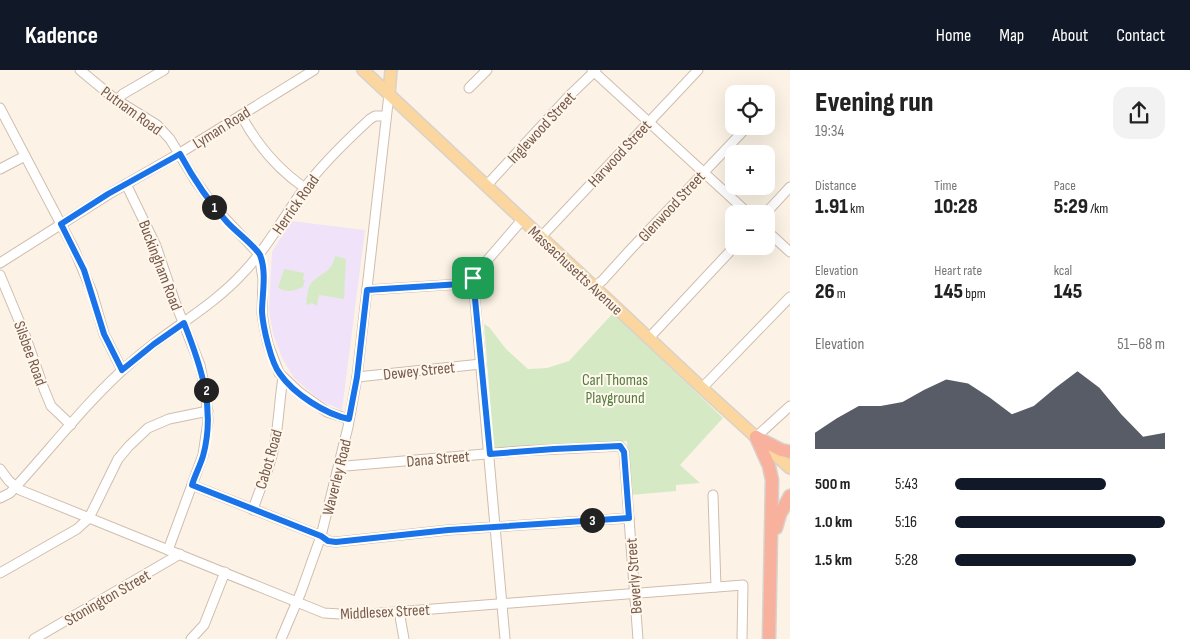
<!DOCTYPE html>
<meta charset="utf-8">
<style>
:root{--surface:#fff;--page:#f2f2f2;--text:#222;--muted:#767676;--accent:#111827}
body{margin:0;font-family:"Sofia Sans Condensed",sans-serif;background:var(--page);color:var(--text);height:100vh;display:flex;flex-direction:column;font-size:19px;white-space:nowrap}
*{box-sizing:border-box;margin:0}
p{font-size:16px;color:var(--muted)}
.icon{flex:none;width:28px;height:28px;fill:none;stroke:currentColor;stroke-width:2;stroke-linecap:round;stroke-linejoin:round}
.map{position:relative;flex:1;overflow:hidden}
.drawer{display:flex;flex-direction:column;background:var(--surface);width:400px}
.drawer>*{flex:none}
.controls{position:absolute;left:725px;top:15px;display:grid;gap:10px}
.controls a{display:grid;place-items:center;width:50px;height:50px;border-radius:10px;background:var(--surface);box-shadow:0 5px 20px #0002;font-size:25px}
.pin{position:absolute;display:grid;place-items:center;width:42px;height:42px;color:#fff;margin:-21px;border-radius:10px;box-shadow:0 2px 8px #0006}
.km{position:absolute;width:25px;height:25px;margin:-12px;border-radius:50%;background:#222;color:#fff;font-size:14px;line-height:25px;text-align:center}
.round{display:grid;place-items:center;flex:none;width:52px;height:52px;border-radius:15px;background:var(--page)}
.summary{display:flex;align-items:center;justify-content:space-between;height:85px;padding:0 25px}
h1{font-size:28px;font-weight:800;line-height:38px}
.metrics{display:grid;grid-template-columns:repeat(3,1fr);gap:8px;height:85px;padding:5px 25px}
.metrics div{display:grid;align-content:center}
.metrics b{font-size:21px;font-weight:800}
.metrics small{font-size:14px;font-weight:400}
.metrics p{font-size:14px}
.chart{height:140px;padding:10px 25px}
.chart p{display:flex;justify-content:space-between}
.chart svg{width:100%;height:90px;margin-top:5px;fill:var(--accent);opacity:.7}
ul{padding:0 25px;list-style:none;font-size:16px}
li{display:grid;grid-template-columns:80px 60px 1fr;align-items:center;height:38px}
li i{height:12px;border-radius:6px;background:var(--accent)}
header{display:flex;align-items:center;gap:30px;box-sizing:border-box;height:70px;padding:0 25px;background:var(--accent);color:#fff}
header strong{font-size:24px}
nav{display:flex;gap:28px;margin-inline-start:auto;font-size:18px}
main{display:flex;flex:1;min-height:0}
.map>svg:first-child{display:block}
</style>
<header>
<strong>Kadence</strong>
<nav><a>Home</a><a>Map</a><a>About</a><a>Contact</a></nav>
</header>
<main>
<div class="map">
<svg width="790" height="569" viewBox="0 0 790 569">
<rect width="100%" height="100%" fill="#fcf3e6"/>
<polygon fill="#f0e2f9" points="291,151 365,160 342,340 327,334 316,327 294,308 282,288 273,264 269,240 272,182"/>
<g fill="#d5eac4">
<path d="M335,186L346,189L344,229L319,225L317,236L312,233L306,235C307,229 307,221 310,215C318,203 332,204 335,186Z"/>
<path d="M284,199L304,203L303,210H305L303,217C294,221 288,223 278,218Z"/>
<polygon points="613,243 723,348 680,395 700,413 676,415 676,421 630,425 627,371 494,379 484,254 489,257 506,279 528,299 547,298 569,291"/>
</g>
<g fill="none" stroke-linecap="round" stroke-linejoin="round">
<defs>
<g id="minor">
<polyline points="80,0 115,29 157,55 170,69 195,110 216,139 259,184 263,209 262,243 264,256 268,274 279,303 299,322 327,342 349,349"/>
<polyline points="592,0 749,144"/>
<polyline points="469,18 487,0"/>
<polyline points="117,30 123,24 164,0"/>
<polyline points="0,38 74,179 92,222 104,264 122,300"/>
<polyline points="766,38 769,35"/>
<path d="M241,45C257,75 277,99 305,118"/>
<polyline points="0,99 25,86"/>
<polyline points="126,114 156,176 175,232 200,295 206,324 208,351 203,385 168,480"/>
<polyline points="487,115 569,26 596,0"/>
<polyline points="765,144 790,117"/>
<polyline points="766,160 790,182"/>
<polyline points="541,167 698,0"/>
<polyline points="0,193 109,124 180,83 314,0"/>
<polyline points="0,205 25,265 44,319 51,336 71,355"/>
<polyline points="595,216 602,211 630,180 748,56"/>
<polyline points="367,220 461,214 473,208"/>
<polyline points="649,268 735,176"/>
<polyline points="357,307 481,294"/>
<polyline points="702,318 790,227"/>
<polyline points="756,367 790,336"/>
<polyline points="339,395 346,396 520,381 620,376 624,382 638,569"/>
<polyline points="0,399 9,411 20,420 324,543 356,545 743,515 742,569"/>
<polyline points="192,415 321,466 328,471 336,472 448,460 629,448"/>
<polyline points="713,425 716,517"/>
<path d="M0,428L10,423C51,379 88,329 134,290C169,259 211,238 243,203C267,178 283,148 303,120C322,94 346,71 370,49L375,46H386"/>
<path d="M253,440C259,419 270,399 274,377C279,354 279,331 283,308"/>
<polyline points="0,503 77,459 89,448 118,389 129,376 148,358 169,349 208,341"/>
<polyline points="399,541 404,569"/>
<polyline points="34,569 180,484"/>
<polyline points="191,569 204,555 225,502"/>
<polyline points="281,569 301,522 321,466 348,357 357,307 389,24"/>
<polyline points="505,569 473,208 484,194 522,150"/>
</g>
<g id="major">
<polyline points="363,0 702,318 790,398"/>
<polyline points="389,24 391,0"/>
</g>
<g id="highway">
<polyline points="756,367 769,396 772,410 769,569"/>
<polyline points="756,367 781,380 790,382"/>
<polyline points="776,458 780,444 790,426"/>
</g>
</defs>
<use href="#minor" stroke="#d0bdae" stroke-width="11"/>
<use href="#major" stroke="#d9d1cc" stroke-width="14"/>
<use href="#highway" stroke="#d9d1cc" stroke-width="15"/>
<use href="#minor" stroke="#fff" stroke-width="9"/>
<use href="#major" stroke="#fbd69e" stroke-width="11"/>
<use href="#highway" stroke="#f7b19c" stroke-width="12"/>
</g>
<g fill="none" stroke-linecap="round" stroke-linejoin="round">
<defs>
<path id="route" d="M180,84C193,108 209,132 227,152C235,161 255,176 260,185C267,202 262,225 262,242C263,257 271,293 280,304C294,324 325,344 349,349L357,307L367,220L461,214L473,208L490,384L554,379L620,376L624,382L629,448L448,460L336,472L328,471L321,466L192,415C195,405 200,396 203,386C216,339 201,296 184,253L154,274L122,300L104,264L84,200L61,154L108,124Z"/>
</defs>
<use href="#route" stroke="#fff" stroke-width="10"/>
<use href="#route" stroke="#1a73e8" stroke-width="6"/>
</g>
<g text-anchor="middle" stroke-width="4" stroke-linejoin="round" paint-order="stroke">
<g font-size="16" fill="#76594a" stroke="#fff7ec">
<text transform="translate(132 40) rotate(36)" y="6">Putnam Road</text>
<text transform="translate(221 57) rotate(-32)" y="6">Lyman Road</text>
<text transform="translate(541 57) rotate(-47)" y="6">Inglewood Street</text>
<text transform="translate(619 83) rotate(-47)" y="6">Harwood Street</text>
<text transform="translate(295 134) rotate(-55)" y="6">Herrick Road</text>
<text transform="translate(671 136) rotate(-47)" y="6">Glenwood Street</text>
<text transform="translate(161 195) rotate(69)" y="6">Buckingham Road</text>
<text transform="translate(576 200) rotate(43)" y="6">Massachusetts Avenue</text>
<text transform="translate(31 283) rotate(70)" y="6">Silsbee Road</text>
<text transform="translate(419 300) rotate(-6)" y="6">Dewey Street</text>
<text transform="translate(438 388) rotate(-5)" y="6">Dana Street</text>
<text transform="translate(268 389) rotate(-74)" y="6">Cabot Road</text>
<text transform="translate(336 407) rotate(-76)" y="6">Waverley Road</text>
<text transform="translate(633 506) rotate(-94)" y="6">Beverly Street</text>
<text transform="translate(107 527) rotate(-30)" y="6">Stonington Street</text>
<text transform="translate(385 541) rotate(-3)" y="6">Middlesex Street</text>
</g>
<g font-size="16" fill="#547c42" stroke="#fff7ec">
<text x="615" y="315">Carl Thomas<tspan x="615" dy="18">Playground</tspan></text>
</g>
</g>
</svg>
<div class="controls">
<a><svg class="icon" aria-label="locate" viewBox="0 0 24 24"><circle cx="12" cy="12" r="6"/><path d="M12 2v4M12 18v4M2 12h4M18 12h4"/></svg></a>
<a>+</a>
<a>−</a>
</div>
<div class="pin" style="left:473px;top:208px;background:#1e9e55"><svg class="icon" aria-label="arrive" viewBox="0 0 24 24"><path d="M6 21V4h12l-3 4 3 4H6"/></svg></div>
<b class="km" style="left:214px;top:137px">1</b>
<b class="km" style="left:206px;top:320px">2</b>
<b class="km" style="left:592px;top:450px">3</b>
</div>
<section class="drawer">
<div class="summary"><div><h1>Evening run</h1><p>19:34</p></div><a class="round"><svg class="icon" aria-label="share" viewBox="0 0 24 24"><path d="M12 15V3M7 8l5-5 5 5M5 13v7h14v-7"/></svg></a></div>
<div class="metrics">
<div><p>Distance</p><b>1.91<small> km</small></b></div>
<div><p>Time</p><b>10:28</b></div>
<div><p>Pace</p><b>5:29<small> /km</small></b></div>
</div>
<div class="metrics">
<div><p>Elevation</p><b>26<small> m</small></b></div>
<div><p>Heart rate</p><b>145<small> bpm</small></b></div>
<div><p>kcal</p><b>145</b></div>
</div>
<div class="chart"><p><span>Elevation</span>51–68 m</p>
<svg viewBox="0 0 160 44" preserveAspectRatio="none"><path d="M0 44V36L10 29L20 23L30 23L40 21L50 15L60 10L70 12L80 19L90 27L100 23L110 14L120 6L130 14L140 27L150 38L160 36V44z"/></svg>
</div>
<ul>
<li><b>500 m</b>5:43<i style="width:72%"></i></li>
<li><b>1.0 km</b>5:16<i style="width:100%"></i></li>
<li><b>1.5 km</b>5:28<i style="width:86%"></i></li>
</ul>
</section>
</main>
